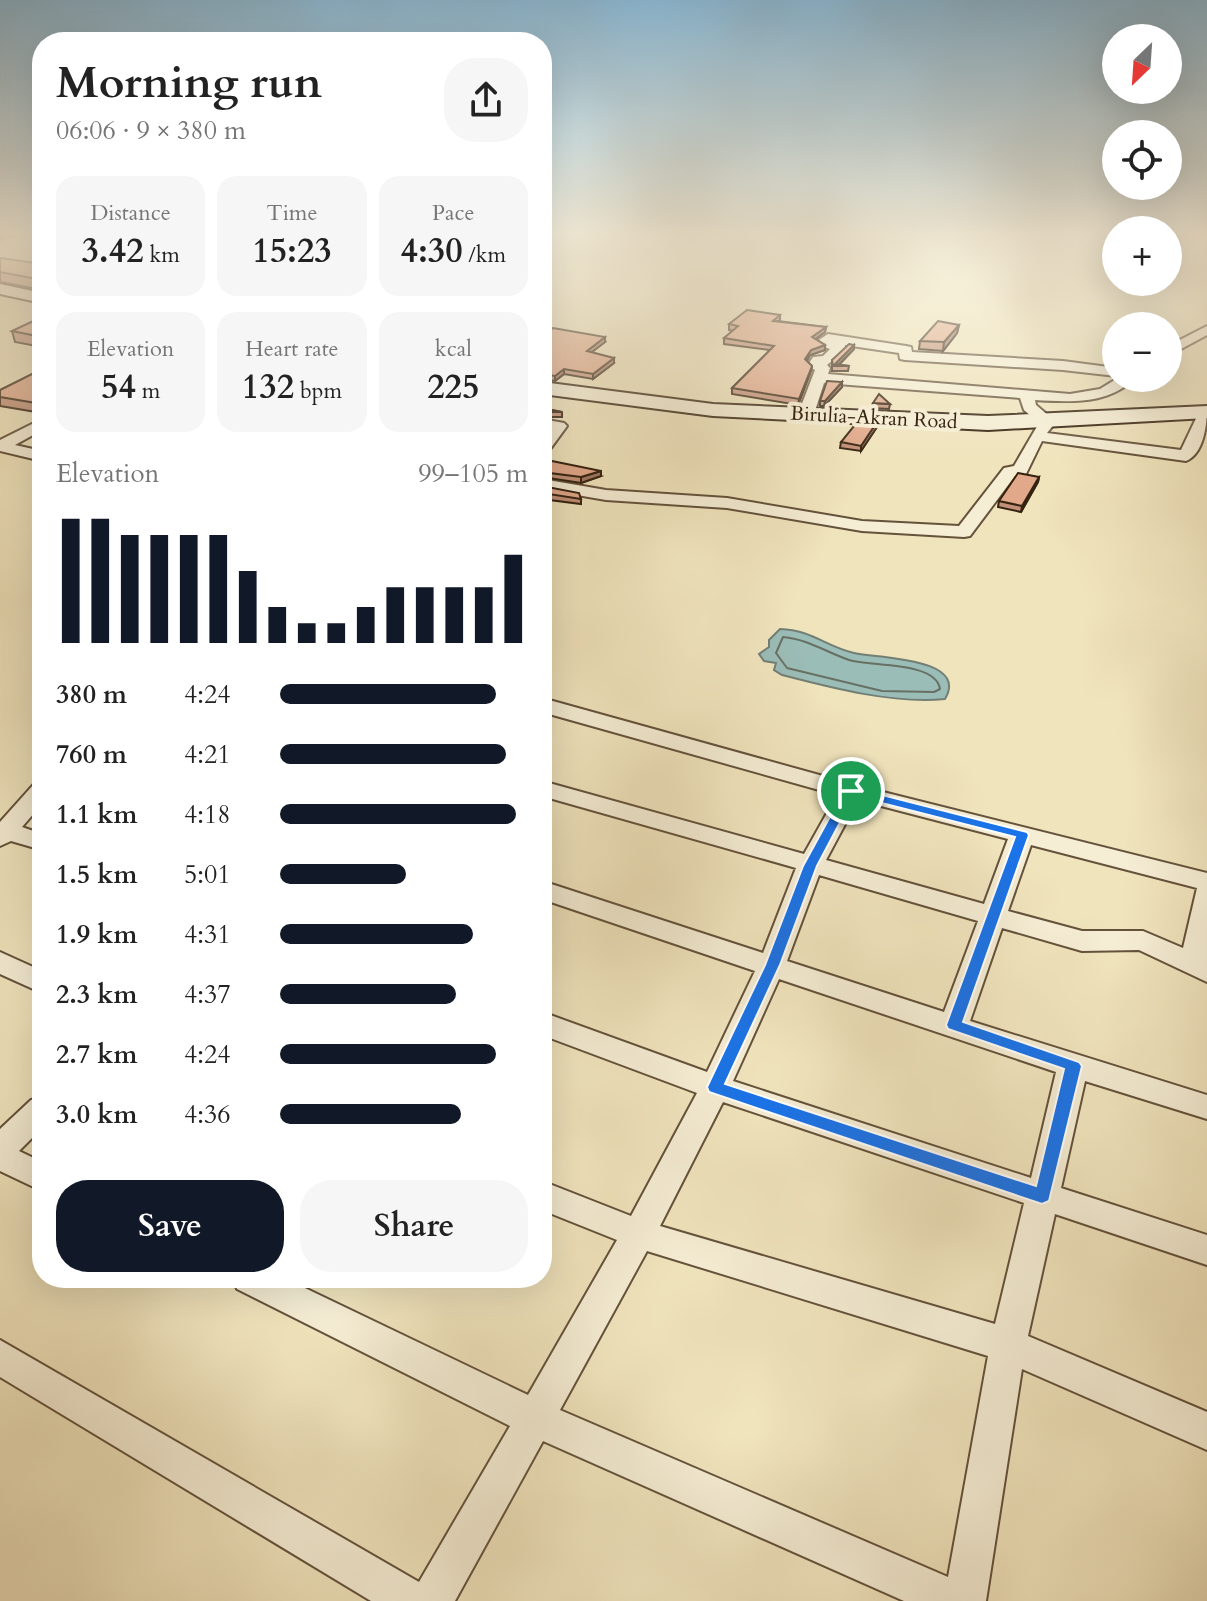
<!DOCTYPE html>
<meta charset="utf-8">
<style>
:root{--surface:#fff;--page:#f6f6f6;--text:#222;--muted:#767676;--accent:#111827}
body{margin:0;font-family:Cardo,serif;background:var(--page);color:var(--text);height:100vh;display:flex;flex-direction:column;font-size:30px;white-space:nowrap}
*{box-sizing:border-box;margin:0}
p{font-size:26px;color:var(--muted)}
.icon{flex:none;width:44px;height:44px;fill:none;stroke:currentColor;stroke-width:2;stroke-linecap:round;stroke-linejoin:round}
.map{position:relative;flex:1;overflow:hidden}
.sheet{position:absolute;left:32px;top:32px;width:520px;height:1256px;display:flex;flex-direction:column;background:var(--surface);border-radius:32px;box-shadow:0 8px 32px #0002}
.sheet>*{flex:none}
.needle{width:52px;rotate:205deg}
.controls{position:absolute;left:1102px;top:24px;display:grid;gap:16px}
.controls a{display:grid;place-items:center;width:80px;height:80px;border-radius:50%;background:var(--surface);box-shadow:0 8px 32px #0002;font-size:40px}
.pin{position:absolute;display:grid;place-items:center;width:68px;height:68px;color:#fff;margin:-34px;border:4px solid #fff;border-radius:50%;box-shadow:0 2px 8px #0007}
.round{display:grid;place-items:center;flex:none;width:84px;height:84px;border-radius:32px;background:var(--page)}
.head{display:flex;align-items:center;justify-content:space-between;height:136px;padding:0 24px}
h1{font-size:44px;font-weight:600;line-height:60px}
.figures{display:grid;grid-template-columns:repeat(3,1fr);gap:12px;height:136px;padding:8px 24px}
.figures div{display:grid;align-content:center;border-radius:20px;background:var(--page);text-align:center}
.figures b{font-size:34px;font-weight:600}
.figures small{font-size:22px;font-weight:400}
.figures p{font-size:22px}
.chart{height:224px;padding:16px 24px}
.chart p{display:flex;justify-content:space-between}
.chart svg{width:100%;height:144px;margin-top:8px;stroke:var(--accent);stroke-width:6}
.button{display:flex;gap:16px;margin-top:auto;padding:16px 24px}
.button a{flex:1;height:92px;border-radius:32px;background:var(--accent);color:#fff;font-size:32px;font-weight:600;line-height:92px;text-align:center}
.button a+a{background:var(--page);color:var(--text)}
ul{padding:0 24px;list-style:none;font-size:26px}
li{display:grid;grid-template-columns:128px 96px 1fr;align-items:center;height:60px}
li i{height:20px;border-radius:10px;background:var(--accent)}
.map>svg:first-child{display:block}
</style>
<div class="map">
<svg width="1207" height="1601" viewBox="0 0 1207 1601">
<rect width="100%" height="100%" fill="#f0e4bd"/>
<filter id="stains"><feTurbulence type="fractalNoise" baseFrequency=".0025" numOctaves="4"/><feColorMatrix values="0 0 0 0 .2 0 0 0 0 .09 0 0 0 0 .02 0 0 0 .5 -.17"/></filter>
<radialGradient id="worn" r=".72"><stop offset=".6" stop-color="#630" stop-opacity="0"/><stop offset="1" stop-color="#630" stop-opacity=".3"/></radialGradient>
<path fill="#9bbdb8" stroke="#727f75" stroke-width="2" d="M780,629C812,630 825,646 854,653C874,658 970,657 945,699C893,704 832,688 782,675L774,670L776,663L764,661L759,654L769,647V640Z"/>
<g fill="none" stroke-linecap="round" stroke-linejoin="round">
<path stroke="#687064" stroke-width="2" d="M783,637C807,639 826,652 849,660C870,667 936,661 940,689L934,692L882,691L787,668L776,653Z"/>
<defs>
<g id="street">
<polygon points="1207,326 1207,335 1168,356 1168,346"/>
<path d="M828,334L906,346L911,347L912,352L1063,361L1116,368V376L1063,370L905,360L900,359L899,353L845,345V350L827,365L830,368L828,374L1070,394L1100,389L1118,378H1135C1108,405 1070,402 1035,400L1036,405L1056,422L1047,433L1181,450L1199,412L1207,407C1207,424 1204,454 1186,461L1042,441L1026,474L1015,476L970,536L964,537L862,531L727,508L606,500L542,489V479L606,490L727,498L862,521L959,526L1004,468L1014,466L1039,423L1024,410L1020,398L824,383L814,414L806,419L801,417L798,414L815,370L807,366L813,357L823,356L830,349L814,343Z"/>
<polygon points="42,419 42,430 15,445 42,451 42,461 0,451 0,440"/>
<polygon points="542,419 564,423 567,426 548,452 542,454 542,438 549,429 542,429"/>
<path d="M542,698L859,786L1207,873V982L1139,950L1082,951L1002,928L970,1021L1207,1095V1119L1085,1081L1061,1188L1207,1235V1265L1055,1214L1028,1336L1207,1412V1450L1022,1369L986,1601H904L543,1441L455,1601H371L0,1377V1340L419,1582L510,1426L237,1289L232,1278H284L528,1395L617,1240L542,1210V1181L631,1216L697,1093L542,1035V1012L707,1072L755,971L542,899V881L763,953L796,868L542,796V781L804,854L837,795L542,712ZM858,800L1008,839L984,904L826,860ZM1031,845L1197,888L1183,948L1143,931H1082L1008,911ZM819,875L978,921L944,1012L787,961ZM779,979L1056,1072L1031,1178L733,1081ZM723,1102L1024,1203L995,1324L660,1226ZM647,1251L988,1356L948,1577L560,1410Z"/>
<polygon points="42,782 42,804 22,827 42,834 42,850 11,841 0,846 0,822 34,784"/>
<polygon points="0,952 42,971 42,993 0,974"/>
<polygon points="42,1097 42,1128 19,1151 42,1162 42,1191 0,1171 0,1129 31,1100"/>
</g>
<g id="secondary">
<polygon points="0,284 42,293 42,303 0,294"/>
<polygon points="542,382 713,404 988,416 1207,406 1207,418 988,430 713,416 542,394"/>
</g>
</defs>
<use href="#street" stroke="#64523b" stroke-width="4"/>
<use href="#secondary" stroke="#352210" stroke-width="4"/>
<use href="#street" fill="#f5edd4" fill-rule="evenodd"/>
<use href="#secondary" fill="#f5edd4" fill-rule="evenodd"/>
</g>
<g fill="#c29077" stroke="#352210" stroke-width="2">
<polygon points="0,258 42,264 42,290 0,282"/>
<polygon points="780,315 780,320 778,321 826,327 825,332 816,339 825,345 825,350 810,355 807,361 812,366 811,371 798,405 732,394 732,388 770,350 724,344 724,338 733,331 729,330 729,324"/>
<polygon points="42,317 42,347 15,342 12,331"/>
<polygon points="959,325 957,333 943,351 919,349 920,341"/>
<polygon points="542,334 605,342 591,352 614,363 593,379 564,374 555,381 542,379"/>
<polygon points="854,349 839,365 849,366 848,371 832,371 832,360"/>
<polygon points="42,369 42,413 0,406 0,390"/>
<polygon points="842,382 842,387 824,406 820,406 820,401"/>
<polygon points="873,403 890,404 889,409 872,408"/>
<polygon points="542,408 562,412 562,417 542,417"/>
<polygon points="877,422 877,427 861,451 840,448 841,442"/>
<polygon points="542,459 601,476 581,483 542,477"/>
<polygon points="1039,477 1038,482 1021,512 998,507 999,501"/>
<polygon points="542,486 581,499 581,504 542,499"/>
</g>
<g fill="#9e7661" stroke="#352210" stroke-width="2">
<polygon points="6,234 20,234 0,240 0,236"/>
<polygon points="959,325 957,333 943,351 944,342"/>
<polygon points="826,327 825,332 811,342 812,337"/>
<polygon points="605,337 605,342 587,356 587,351"/>
<polygon points="825,345 825,350 810,355 804,364 805,359 811,350"/>
<polygon points="854,345 854,349 837,366 835,364"/>
<polygon points="614,358 614,363 593,379 593,374"/>
<polygon points="812,366 811,371 798,405 799,399"/>
<polygon points="564,369 564,374 555,381 555,376"/>
<polygon points="842,382 842,387 824,406 825,401"/>
<polygon points="877,422 877,427 861,451 861,446"/>
<polygon points="601,471 601,476 581,483 581,477"/>
<polygon points="1039,477 1038,482 1021,512 1022,506"/>
</g>
<g fill="#e1a88a" stroke="#352210" stroke-width="2">
<polygon points="0,258 42,264 42,280 0,272"/>
<polygon points="747,310 780,315 773,321 826,327 812,337 825,345 811,350 805,359 812,366 799,399 732,388 774,346 724,338 738,326 729,324"/>
<polygon points="42,317 42,337 12,331"/>
<polygon points="938,321 959,325 944,342 920,341"/>
<polygon points="553,328 605,337 587,351 614,358 593,374 564,369 555,376 542,374 542,334"/>
<polygon points="849,344 854,345 835,364 849,366 833,366 832,360"/>
<polygon points="42,369 42,404 0,397 0,390"/>
<polygon points="827,381 842,382 825,401 820,401"/>
<polygon points="879,394 890,404 873,403"/>
<polygon points="542,408 562,412 542,412"/>
<polygon points="858,421 877,422 861,446 841,442"/>
<polygon points="542,459 601,471 581,477 542,472"/>
<polygon points="1018,473 1039,477 1022,506 999,501"/>
<polygon points="542,486 579,493 581,499 542,493"/>
</g>
<linearGradient id="sky" x2="0" y2="1"><stop stop-color="#89b8d5"/><stop offset="0.51" stop-color="#f8f3e1"/><stop offset="1" stop-color="#f8f3e1" stop-opacity="0"/></linearGradient>
<rect width="1207" height="458" fill="url(#sky)"/>
<path fill="#1a73e8" stroke="#fff" stroke-width="2" fill-rule="evenodd" d="M851,787L1027,832L1029,835L963,1022L1079,1062L1082,1066L1049,1201L1042,1204L709,1092L707,1087L765,965L803,866L844,791ZM854,796L1015,837L946,1025L948,1029L1064,1069L1036,1186L725,1084L780,965L817,866Z"/>
<g text-anchor="middle" stroke-width="8" stroke-linejoin="round" paint-order="stroke">
<g font-size="20" fill="#352210" stroke="#f5edd4">
<text transform="translate(874 417) rotate(3)" y="7">Birulia-Akran Road</text>
</g>
</g>
<rect width="100%" height="100%" filter="url(#stains)"/>
<rect width="100%" height="100%" fill="url(#worn)"/>
</svg>
<div class="controls">
<a><svg class="needle" viewBox="-14 -14 28 28"><path d="M0-13l5 13h-10z" fill="#e53935"/><path d="M0 13l5-13h-10z" fill="#767676"/></svg></a>
<a><svg class="icon" aria-label="locate" viewBox="0 0 24 24"><circle cx="12" cy="12" r="6"/><path d="M12 2v4M12 18v4M2 12h4M18 12h4"/></svg></a>
<a>+</a>
<a>−</a>
</div>
<div class="pin" style="left:851px;top:791px;background:#1e9e55"><svg class="icon" aria-label="arrive" viewBox="0 0 24 24"><path d="M6 21V4h12l-3 4 3 4H6"/></svg></div>
<section class="sheet">
<div class="head"><div><h1>Morning run</h1><p>06:06 · 9 × 380 m</p></div><a class="round"><svg class="icon" aria-label="share" viewBox="0 0 24 24"><path d="M12 15V3M7 8l5-5 5 5M5 13v7h14v-7"/></svg></a></div>
<div class="figures">
<div><p>Distance</p><b>3.42<small> km</small></b></div>
<div><p>Time</p><b>15:23</b></div>
<div><p>Pace</p><b>4:30<small> /km</small></b></div>
</div>
<div class="figures">
<div><p>Elevation</p><b>54<small> m</small></b></div>
<div><p>Heart rate</p><b>132<small> bpm</small></b></div>
<div><p>kcal</p><b>225</b></div>
</div>
<div class="chart"><p><span>Elevation</span>99–105 m</p>
<svg viewBox="0 0 160 44" preserveAspectRatio="none"><path d="M5 44V6M15 44V6M25 44V11M35 44V11M45 44V11M55 44V11M65 44V22M75 44V33M85 44V38M95 44V38M105 44V33M115 44V27M125 44V27M135 44V27M145 44V27M155 44V17"/></svg>
</div>
<ul>
<li><b>380 m</b>4:24<i style="width:87%"></i></li>
<li><b>760 m</b>4:21<i style="width:91%"></i></li>
<li><b>1.1 km</b>4:18<i style="width:95%"></i></li>
<li><b>1.5 km</b>5:01<i style="width:51%"></i></li>
<li><b>1.9 km</b>4:31<i style="width:78%"></i></li>
<li><b>2.3 km</b>4:37<i style="width:71%"></i></li>
<li><b>2.7 km</b>4:24<i style="width:87%"></i></li>
<li><b>3.0 km</b>4:36<i style="width:73%"></i></li>
</ul>
<div class="button"><a>Save</a><a>Share</a></div>
</section>
</div>
